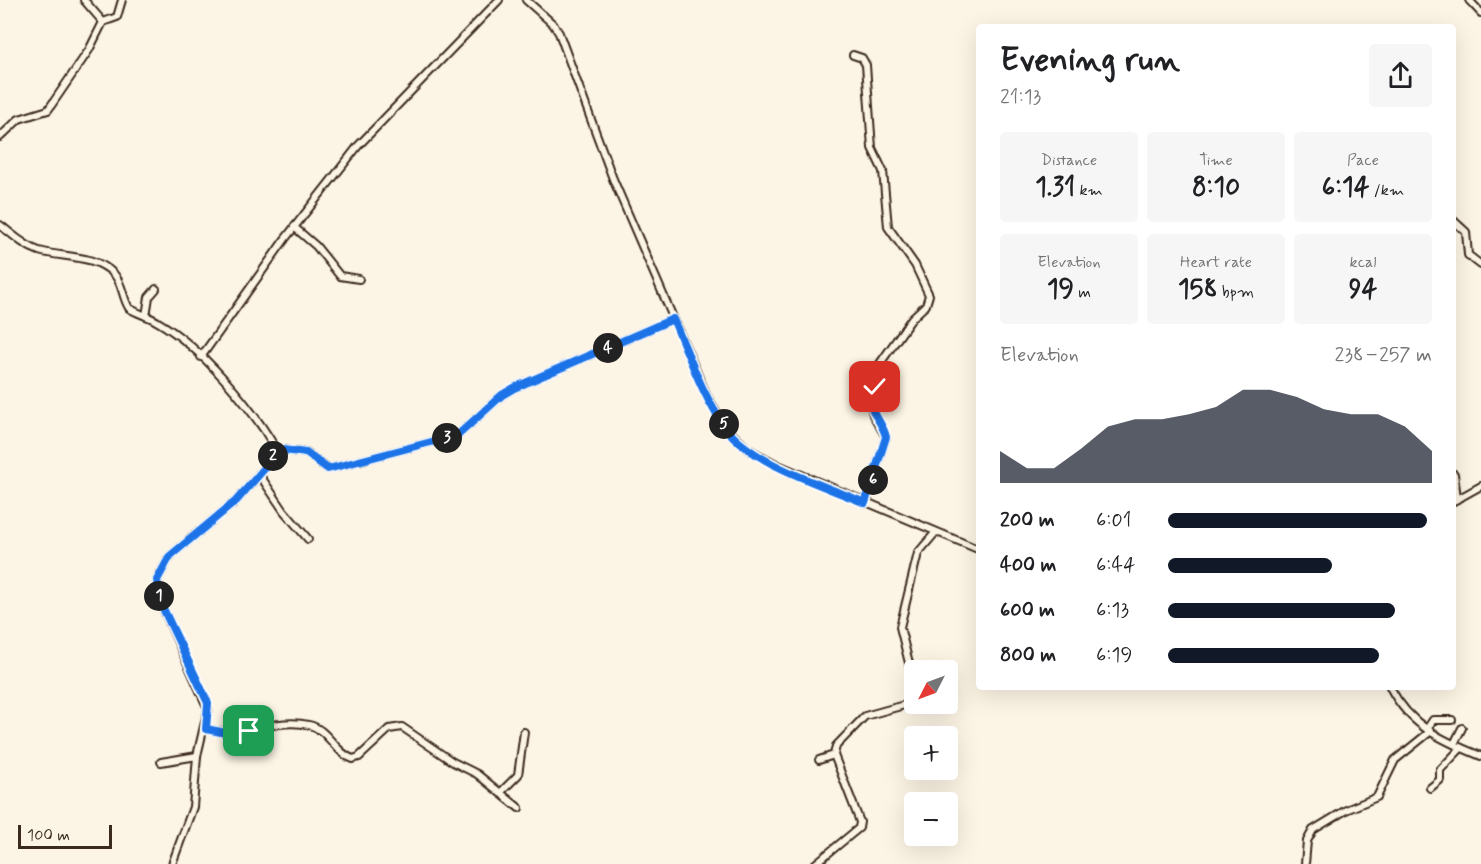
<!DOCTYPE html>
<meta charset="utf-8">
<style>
:root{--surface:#fff;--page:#f6f6f6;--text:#202124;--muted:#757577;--accent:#111827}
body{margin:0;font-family:Mynerve,sans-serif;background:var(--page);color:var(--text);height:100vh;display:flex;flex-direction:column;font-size:22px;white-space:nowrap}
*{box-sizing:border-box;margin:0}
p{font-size:20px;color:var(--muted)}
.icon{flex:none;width:33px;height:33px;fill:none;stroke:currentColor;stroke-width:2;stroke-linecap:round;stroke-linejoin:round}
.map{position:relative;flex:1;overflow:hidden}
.sheet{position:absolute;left:976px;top:24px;width:480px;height:666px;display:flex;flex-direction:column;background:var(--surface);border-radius:6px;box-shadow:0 6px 24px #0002}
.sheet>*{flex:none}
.needle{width:39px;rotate:228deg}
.buttons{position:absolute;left:904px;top:660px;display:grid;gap:12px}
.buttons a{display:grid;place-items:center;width:54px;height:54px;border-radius:6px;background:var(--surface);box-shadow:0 6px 24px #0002;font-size:30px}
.scale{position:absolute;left:18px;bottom:15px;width:94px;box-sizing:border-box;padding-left:6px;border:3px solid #3b2a1e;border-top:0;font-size:16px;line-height:21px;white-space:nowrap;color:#3b2a1e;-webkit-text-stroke:4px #fcf5e5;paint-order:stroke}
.pin{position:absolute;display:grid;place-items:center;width:51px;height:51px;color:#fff;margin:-26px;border-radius:12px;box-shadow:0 3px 9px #0006}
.km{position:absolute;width:30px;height:30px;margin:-15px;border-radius:50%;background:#222;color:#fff;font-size:16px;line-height:30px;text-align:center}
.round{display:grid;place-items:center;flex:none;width:63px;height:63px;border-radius:6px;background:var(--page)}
.head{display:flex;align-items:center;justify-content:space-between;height:102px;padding:0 24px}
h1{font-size:33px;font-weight:700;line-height:45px}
.metrics{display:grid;grid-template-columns:repeat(3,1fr);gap:9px;height:102px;padding:6px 24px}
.metrics div{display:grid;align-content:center;border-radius:6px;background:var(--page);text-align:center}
.metrics b{font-size:26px;font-weight:700}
.metrics small{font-size:16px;font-weight:400}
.metrics p{font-size:16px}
.chart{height:168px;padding:12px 24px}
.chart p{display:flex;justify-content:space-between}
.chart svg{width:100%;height:108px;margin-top:6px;fill:var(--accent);opacity:.7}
ul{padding:0 24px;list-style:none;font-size:20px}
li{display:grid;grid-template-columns:96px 72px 1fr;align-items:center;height:45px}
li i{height:15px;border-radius:8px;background:var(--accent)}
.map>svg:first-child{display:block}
</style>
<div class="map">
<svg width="1481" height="864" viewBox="0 0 1481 864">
<rect width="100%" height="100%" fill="#fcf5e5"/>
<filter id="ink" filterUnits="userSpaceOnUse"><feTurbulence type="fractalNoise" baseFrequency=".0167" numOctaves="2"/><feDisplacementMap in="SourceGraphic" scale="12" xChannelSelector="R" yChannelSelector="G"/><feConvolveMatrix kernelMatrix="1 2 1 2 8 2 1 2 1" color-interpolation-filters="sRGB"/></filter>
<g filter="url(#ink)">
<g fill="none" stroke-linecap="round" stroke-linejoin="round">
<defs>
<g id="street">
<polyline points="526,0 553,24 559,33 613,179 707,396 726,428 748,449 776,464 980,550"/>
<polyline points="1469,0 1481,13"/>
<polyline points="103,22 117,17 122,0"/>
<polyline points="853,55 862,58 866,65 872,148 883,171 888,227 915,265 929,295 926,305 912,318 874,372 876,384 870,401 873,415 886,437 865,503"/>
<polyline points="0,137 19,119 48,110 89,50 103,22 84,0"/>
<polyline points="1454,221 1466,232 1468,255 1481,265"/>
<path d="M0,225C12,234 24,246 39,251C64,258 94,254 114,274C123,284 122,297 129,308C138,314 149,316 158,322C201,347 251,406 276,449L270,462L236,501L170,556L157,580L160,602L208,709L197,756L193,807L172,864"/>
<polyline points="294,227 316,246 340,276 359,279"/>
<polyline points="146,316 149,297 156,289"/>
<polyline points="201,357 285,239 358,146 499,0"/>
<polyline points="276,449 306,453 328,469 458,435 502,395 514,388 673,319"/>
<polyline points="259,474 284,511 308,539"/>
<polyline points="1454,474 1457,498"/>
<polyline points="1454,501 1481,486"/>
<polyline points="915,687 900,627 918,553 935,533"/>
<path d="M1390,687C1410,726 1441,740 1481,756"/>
<path d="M206,729C244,739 274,717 309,725C328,729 335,753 353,759L359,757L389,729L402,727L453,762L477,774L519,808"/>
<polyline points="1427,729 1433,720 1452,720"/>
<polyline points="1454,744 1462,728"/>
<polyline points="819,760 834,755"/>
<polyline points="161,762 197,756"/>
<polyline points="1430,788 1440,780 1440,770 1461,748"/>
<polyline points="500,793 518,775 524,732"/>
<polyline points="815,864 859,828 860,822 834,755 836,746 865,716 915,702"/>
<polyline points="1305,864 1307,841 1313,830 1346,810 1377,797 1395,760 1431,731"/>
</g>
</defs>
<use href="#street" stroke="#3b2a1e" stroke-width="10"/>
<use href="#street" stroke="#fcf5e5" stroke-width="6"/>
</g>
</g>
<g fill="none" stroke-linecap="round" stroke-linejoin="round" filter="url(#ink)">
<defs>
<path id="route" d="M249,731L226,733L206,729L208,703L160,602L157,580L170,556L236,501L270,462L276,449L306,453L328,469L458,435L502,395L514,388L673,319C689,355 702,395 725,427C752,464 823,485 865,503L886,437C882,418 862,408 875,387"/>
</defs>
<use href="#route" stroke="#fff" stroke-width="12"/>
<use href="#route" stroke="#1a73e8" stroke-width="8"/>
</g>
</svg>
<div class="buttons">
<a><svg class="needle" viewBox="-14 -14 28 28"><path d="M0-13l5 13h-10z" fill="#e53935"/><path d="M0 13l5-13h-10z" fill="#757577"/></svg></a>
<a>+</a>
<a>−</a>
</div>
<div class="scale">100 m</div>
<div class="pin" style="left:249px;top:731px;background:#1e9e55"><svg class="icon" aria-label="arrive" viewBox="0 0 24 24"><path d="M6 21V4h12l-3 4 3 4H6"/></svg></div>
<div class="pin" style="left:875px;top:387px;background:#d93025"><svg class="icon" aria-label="check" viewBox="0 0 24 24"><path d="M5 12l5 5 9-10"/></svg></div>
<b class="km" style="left:159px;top:596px">1</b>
<b class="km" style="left:273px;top:456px">2</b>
<b class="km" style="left:447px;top:438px">3</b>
<b class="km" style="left:608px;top:348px">4</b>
<b class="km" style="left:724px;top:424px">5</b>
<b class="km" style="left:873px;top:480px">6</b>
<section class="sheet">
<div class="head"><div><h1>Evening run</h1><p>21:13</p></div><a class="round"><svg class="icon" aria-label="share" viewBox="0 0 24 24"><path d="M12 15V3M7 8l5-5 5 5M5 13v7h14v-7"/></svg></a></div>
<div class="metrics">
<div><p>Distance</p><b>1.31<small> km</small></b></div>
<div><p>Time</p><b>8:10</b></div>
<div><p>Pace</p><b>6:14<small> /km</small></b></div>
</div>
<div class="metrics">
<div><p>Elevation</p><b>19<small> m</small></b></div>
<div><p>Heart rate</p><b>158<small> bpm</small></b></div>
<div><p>kcal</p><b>94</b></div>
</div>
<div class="chart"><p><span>Elevation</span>238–257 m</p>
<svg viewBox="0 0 160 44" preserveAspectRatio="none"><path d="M0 44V31L10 38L20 38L30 30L40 21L50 18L60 18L70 16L80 13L90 6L100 6L110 9L120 14L130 16L140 16L150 21L160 31V44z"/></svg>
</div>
<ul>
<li><b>200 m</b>6:01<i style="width:98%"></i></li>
<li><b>400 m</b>6:44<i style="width:62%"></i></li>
<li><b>600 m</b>6:13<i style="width:86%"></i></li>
<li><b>800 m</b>6:19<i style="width:80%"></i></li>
</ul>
</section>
</div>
